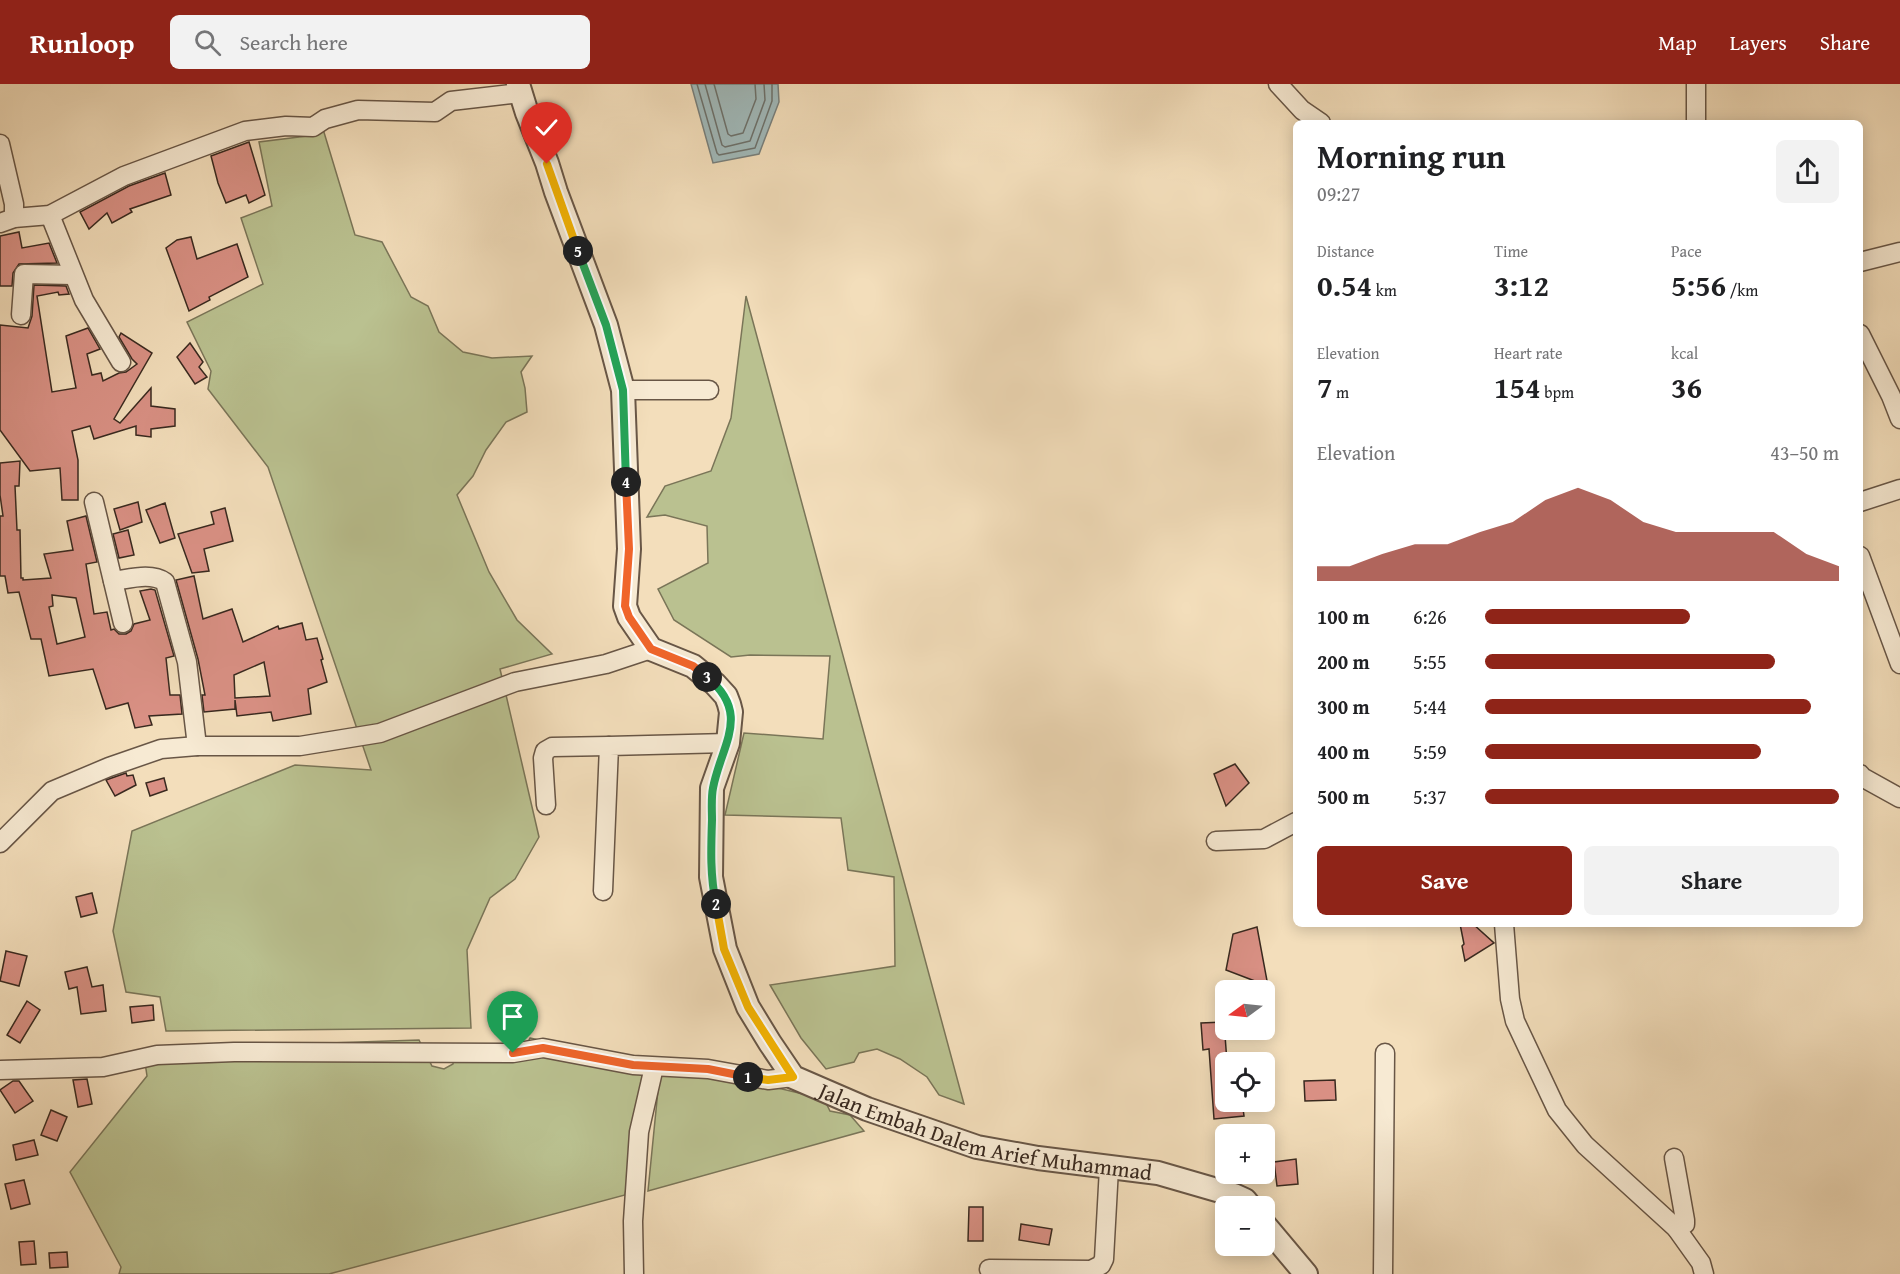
<!DOCTYPE html>
<meta charset="utf-8">
<style>
:root{--surface:#fff;--page:#f2f2f2;--text:#202124;--muted:#757577;--accent:#8f2418}
body{margin:0;font-family:"Gentium Book Plus",serif;background:var(--page);color:var(--text);height:100vh;display:flex;flex-direction:column;font-size:22px;white-space:nowrap}
*{box-sizing:border-box;margin:0}
p{font-size:20px;color:var(--muted)}
.icon{flex:none;width:33px;height:33px;fill:none;stroke:currentColor;stroke-width:2;stroke-linecap:round;stroke-linejoin:round}
.map{position:relative;flex:1;overflow:hidden}
.panel{position:absolute;left:1293px;top:36px;width:570px;height:807px;display:flex;flex-direction:column;background:var(--surface);border-radius:9px;box-shadow:0 3px 15px #0003}
.panel>*{flex:none}
.needle{width:39px;rotate:255deg}
.tools{position:absolute;left:1215px;top:896px;display:grid;gap:12px}
.tools a{display:grid;place-items:center;width:60px;height:60px;border-radius:9px;background:var(--surface);box-shadow:0 3px 15px #0003;font-size:30px}
.pin{position:absolute;display:grid;place-items:center;width:51px;height:51px;color:#fff;margin:-62px -26px;border-radius:50% 50% 50% 0;rotate:-45deg;box-shadow:0 0 6px #0007}
.pin .icon{rotate:45deg}
.km{position:absolute;width:30px;height:30px;margin:-15px;border-radius:50%;background:#222;color:#fff;font-size:16px;line-height:30px;text-align:center}
.round{display:grid;place-items:center;flex:none;width:63px;height:63px;border-radius:9px;background:var(--page)}
.summary{display:flex;align-items:center;justify-content:space-between;height:102px;padding:0 24px}
h1{font-size:33px;font-weight:800;line-height:45px}
.stats{display:grid;grid-template-columns:repeat(3,1fr);gap:9px;height:102px;padding:6px 24px}
.stats div{display:grid;align-content:center}
.stats b{font-size:30px;font-weight:800}
.stats small{font-size:16px;font-weight:400}
.stats p{font-size:16px}
.chart{height:168px;padding:12px 24px}
.chart p{display:flex;justify-content:space-between}
.chart svg{width:100%;height:108px;margin-top:6px;fill:var(--accent);opacity:.7}
.cta{display:flex;gap:12px;margin-top:auto;padding:12px 24px}
.cta a{flex:1;height:69px;border-radius:9px;background:var(--accent);color:#fff;font-size:24px;font-weight:800;line-height:69px;text-align:center}
.cta a+a{background:var(--page);color:var(--text)}
ul{padding:0 24px;list-style:none;font-size:20px}
li{display:grid;grid-template-columns:96px 72px 1fr;align-items:center;height:45px}
li i{height:15px;border-radius:8px;background:var(--accent)}
header{display:flex;align-items:center;gap:36px;box-sizing:border-box;height:84px;padding:0 30px;background:var(--accent);color:#fff}
header strong{font-size:28px}
nav{display:flex;gap:33px;margin-inline-start:auto;font-size:21px}
.search{width:420px;height:54px;background:var(--page);display:flex;align-items:center;gap:15px;box-sizing:border-box;padding:0 21px;border-radius:9px;color:var(--muted);font-size:22px}
.map>svg:first-child{display:block}
</style>
<header>
<strong>Runloop</strong>
<div class="search"><svg class="icon" aria-label="search" viewBox="0 0 24 24"><circle cx="10" cy="10" r="6"/><path d="M15 15l6 6"/></svg>Search here</div>
<nav><a>Map</a><a>Layers</a><a>Share</a></nav>
</header>
<div class="map">
<svg width="1900" height="1190" viewBox="0 0 1900 1190">
<rect width="100%" height="100%" fill="#f3debb"/>
<filter id="stains"><feTurbulence type="fractalNoise" baseFrequency=".00333" numOctaves="4"/><feColorMatrix values="0 0 0 0 .2 0 0 0 0 .09 0 0 0 0 .02 0 0 0 .5 -.17"/></filter>
<radialGradient id="worn" r=".72"><stop offset=".6" stop-color="#630" stop-opacity="0"/><stop offset="1" stop-color="#630" stop-opacity=".3"/></radialGradient>
<g fill="#bac190" stroke="#7a7558" stroke-width="1.5">
<polygon points="323,45 355,151 382,158 411,213 428,222 439,248 463,268 492,274 532,272 521,288 525,304 527,328 506,338 486,366 473,392 457,411 489,488 517,536 552,570 500,585 539,753 515,795 490,814 467,866 471,944 166,947 160,913 126,908 113,847 132,747 295,681 371,686 268,383 208,305 211,287 187,238 263,200 241,134 272,122 259,58 307,52"/>
<polygon points="746,212 964,1020 939,1011 927,993 900,975 877,965 859,969 854,978 826,985 801,954 770,901 895,882 894,793 848,786 841,734 725,731 744,649 823,655 830,572 750,571 731,573 674,536 658,505 708,479 707,442 665,431 647,433 665,402 711,387 731,334"/>
<polygon points="530,954 644,979 625,1111 329,1190 119,1190 121,1183 70,1088 147,992 143,965 419,956 432,982 444,985 453,980 456,960 522,969"/>
<polygon points="661,976 824,1015 830,1027 850,1031 864,1047 648,1107"/>
</g>
<polygon fill="#a0b9ba" stroke="#777f7c" stroke-width="1.5" points="691,0 778,0 779,18 759,70 713,79"/>
<g fill="none" stroke-linecap="round" stroke-linejoin="round">
<g stroke="#6c716c" stroke-width="1.5">
<polyline points="697,0 717,69 719,71 755,64 772,17 772,0"/>
<polyline points="705,0 722,61 725,63 750,57 765,16 764,0"/>
<polyline points="714,0 728,50 731,52 743,49 756,15 755,0"/>
</g>
</g>
<g fill="#d99084" stroke="#39291f" stroke-width="1.5" fill-rule="evenodd">
<polygon points="249,58 265,111 249,119 246,111 226,119 218,99 211,72"/>
<polygon points="165,89 171,111 130,125 132,128 112,139 107,129 89,145 80,128 129,102"/>
<polygon points="19,148 22,164 49,159 57,179 19,180 13,189 12,202 0,202 0,152"/>
<polygon points="191,153 197,175 237,160 248,193 209,213 210,216 189,227 166,164 177,156"/>
<polygon points="34,201 66,202 69,210 59,211 58,208 37,212 52,308 76,304 66,252 88,244 100,265 87,270 92,291 101,289 103,297 119,289 126,288 137,280 132,275 119,253 121,249 152,269 114,335 120,339 151,304 151,322 175,325 175,342 151,345 151,353 136,351 136,342 94,355 90,342 72,347 78,376 78,416 62,416 60,384 30,387 0,346 0,241 28,244 32,232"/>
<polygon points="190,259 203,278 199,283 207,293 195,300 177,273"/>
<path d="M20,377L19,402H15L17,446H20L21,494H23V496L51,494L44,470L73,466L67,437L86,432L97,478L86,480L94,530L107,528L111,546L114,545L119,550H126L131,547L134,540L150,536L140,507L151,505L155,506L174,572L166,574L170,611H180L182,630L149,632L152,641L135,644L128,619L106,625L93,585L49,592L41,555H31L19,508L8,509L5,492H0V432H3L0,411V379ZM52,511L76,514L85,553L57,560L49,523L53,522Z"/>
<polygon points="138,418 142,438 120,446 114,425"/>
<polygon points="165,419 175,454 160,459 146,426"/>
<polygon points="225,424 233,457 204,465 209,487 192,489 178,450 214,440 211,428"/>
<polygon points="128,446 134,471 119,474 113,450"/>
<path d="M194,492L203,535L232,525L243,558L278,542L279,545L302,539L306,556L317,554L323,575L321,576L327,598L308,605L311,630L273,637L271,628L237,632L235,616V625L204,628L202,611H205L198,575L176,496ZM264,578L270,612L235,614L234,591Z"/>
<polygon points="1235,680 1249,699 1226,722 1214,690"/>
<polygon points="126,689 127,692 133,691 136,701 115,712 106,696"/>
<polygon points="164,694 167,706 150,712 146,699"/>
<polygon points="92,809 97,829 81,833 76,813"/>
<polygon points="1460,840 1473,840 1494,859 1465,877 1462,862 1464,860"/>
<polygon points="1257,843 1268,902 1226,886 1233,850"/>
<polygon points="6,867 27,872 19,902 0,897"/>
<polygon points="87,883 92,903 103,901 106,927 81,930 77,903 69,905 65,888"/>
<polygon points="27,917 40,926 20,959 7,951"/>
<polygon points="153,921 154,936 132,939 130,923"/>
<polygon points="1224,938 1227,978 1226,1017 1242,1017 1244,1032 1214,1035 1209,965 1203,966 1201,939"/>
<polygon points="87,995 92,1020 78,1023 73,996"/>
<polygon points="1335,996 1336,1016 1305,1017 1304,997"/>
<polygon points="13,997 19,997 33,1017 15,1029 0,1006"/>
<polygon points="51,1026 67,1033 57,1057 41,1051"/>
<polygon points="34,1056 38,1071 16,1076 13,1061"/>
<polygon points="1296,1075 1298,1100 1277,1102 1274,1078"/>
<polygon points="24,1096 30,1120 11,1125 5,1100"/>
<polygon points="969,1123 983,1123 983,1157 968,1157"/>
<polygon points="1021,1140 1052,1145 1049,1161 1019,1156"/>
<polygon points="34,1157 36,1180 21,1181 19,1158"/>
<polygon points="67,1168 68,1183 50,1184 49,1169"/>
</g>
<g fill="none" stroke-linecap="round" stroke-linejoin="round">
<defs>
<g id="minor">
<polyline points="1278,0 1302,26 1321,39"/>
<polyline points="1696,0 1696,39"/>
<polyline points="0,60 14,120 14,134"/>
<polyline points="50,131 84,216 121,278"/>
<polyline points="0,139 14,134 50,131 124,92 245,47 286,42 313,43 325,35 358,26 435,28 451,17 520,9"/>
<polyline points="1860,178 1900,168"/>
<polyline points="21,231 24,190 73,191"/>
<polyline points="1860,250 1891,312 1900,335"/>
<polyline points="623,306 709,306"/>
<polyline points="94,418 123,539"/>
<polyline points="1860,418 1900,405"/>
<polyline points="1860,472 1900,580"/>
<path d="M113,497C129,495 151,488 165,498L187,578L197,662"/>
<polyline points="1860,690 1862,693 1900,714"/>
<polyline points="546,721 543,674 545,667 552,663 609,662"/>
<polyline points="1216,757 1264,755 1296,738"/>
<polyline points="0,759 52,707 109,683 161,665 197,662 300,662 380,649 515,598 606,580 651,565"/>
<polyline points="603,807 609,662 728,659"/>
<polyline points="1504,840 1510,915 1515,937 1557,1026 1585,1061 1676,1144 1701,1179 1704,1190"/>
<polyline points="0,986 103,983 157,971 234,968 513,969 543,964 633,981 708,985 768,996 793,993"/>
<polyline points="1674,1074 1685,1136 1685,1140 1676,1144"/>
<polyline points="989,1185 1091,1186 1101,1181 1104,1175 1109,1084"/>
<polyline points="634,1190 633,1137 639,1048 654,983"/>
<polyline points="1383,1190 1385,969"/>
</g>
<g id="tertiary">
<path id="s1" d="M518,0L527,29L547,79L556,108L606,241L623,306L629,465L625,522L629,533L651,565L693,582L715,600L726,612L729,620L731,628L728,659L712,704L711,793L725,865L748,923L770,959L793,993L867,1025L977,1063L1038,1074L1158,1089L1234,1111L1245,1116L1250,1122"/>
<polyline points="1264,1140 1306,1190"/>
</g>
</defs>
<use href="#minor" stroke="#685646" stroke-width="21"/>
<use href="#tertiary" stroke="#685646" stroke-width="26"/>
<use href="#minor" stroke="#f7ead3" stroke-width="18"/>
<use href="#tertiary" stroke="#f7ead3" stroke-width="22"/>
</g>
<g fill="none" stroke-linecap="round" stroke-linejoin="round">
<defs>
<polyline id="split-1" points="513,969 543,964 633,981 708,985 748,993"/>
<polyline id="split-2" points="716,820 724,865 748,923 793,993 768,996 748,993"/>
<path id="split-3" d="M707,593C752,630 721,661 713,704C711,714 712,726 712,736C711,765 710,791 716,820"/>
<polyline id="split-4" points="626,398 629,465 625,522 629,533 651,565 693,582 707,593"/>
<polyline id="split-5" points="578,167 606,241 623,306 626,398"/>
<polyline id="split-6" points="547,80 578,167"/>
</defs>
<use href="#split-1" stroke="#fff" stroke-width="12"/>
<use href="#split-2" stroke="#fff" stroke-width="12"/>
<use href="#split-3" stroke="#fff" stroke-width="12"/>
<use href="#split-4" stroke="#fff" stroke-width="12"/>
<use href="#split-5" stroke="#fff" stroke-width="12"/>
<use href="#split-6" stroke="#fff" stroke-width="12"/>
<use href="#split-1" stroke="#f0652b" stroke-width="8"/>
<use href="#split-2" stroke="#f5b400" stroke-width="8"/>
<use href="#split-3" stroke="#22a559" stroke-width="8"/>
<use href="#split-4" stroke="#f0652b" stroke-width="8"/>
<use href="#split-5" stroke="#22a559" stroke-width="8"/>
<use href="#split-6" stroke="#f5b400" stroke-width="8"/>
</g>
<g text-anchor="middle" stroke-width="4.5" stroke-linejoin="round" paint-order="stroke">
<g font-size="22" fill="#39291f" stroke="#f7ead3">
<text dy="8" stroke="none"><textPath href="#s1" startOffset="1286">Jalan Embah Dalem Arief Muhammad</textPath></text>
</g>
</g>
<rect width="100%" height="100%" filter="url(#stains)"/>
<rect width="100%" height="100%" fill="url(#worn)"/>
</svg>
<div class="tools">
<a><svg class="needle" viewBox="-14 -14 28 28"><path d="M0-13l5 13h-10z" fill="#e53935"/><path d="M0 13l5-13h-10z" fill="#757577"/></svg></a>
<a><svg class="icon" aria-label="locate" viewBox="0 0 24 24"><circle cx="12" cy="12" r="6"/><path d="M12 2v4M12 18v4M2 12h4M18 12h4"/></svg></a>
<a>+</a>
<a>−</a>
</div>
<div class="pin" style="left:513px;top:969px;background:#1e9e55"><svg class="icon" aria-label="arrive" viewBox="0 0 24 24"><path d="M6 21V4h12l-3 4 3 4H6"/></svg></div>
<div class="pin" style="left:547px;top:80px;background:#d93025"><svg class="icon" aria-label="check" viewBox="0 0 24 24"><path d="M5 12l5 5 9-10"/></svg></div>
<b class="km" style="left:748px;top:993px">1</b>
<b class="km" style="left:716px;top:820px">2</b>
<b class="km" style="left:707px;top:593px">3</b>
<b class="km" style="left:626px;top:398px">4</b>
<b class="km" style="left:578px;top:167px">5</b>
<section class="panel">
<div class="summary"><div><h1>Morning run</h1><p>09:27</p></div><a class="round"><svg class="icon" aria-label="share" viewBox="0 0 24 24"><path d="M12 15V3M7 8l5-5 5 5M5 13v7h14v-7"/></svg></a></div>
<div class="stats">
<div><p>Distance</p><b>0.54<small> km</small></b></div>
<div><p>Time</p><b>3:12</b></div>
<div><p>Pace</p><b>5:56<small> /km</small></b></div>
</div>
<div class="stats">
<div><p>Elevation</p><b>7<small> m</small></b></div>
<div><p>Heart rate</p><b>154<small> bpm</small></b></div>
<div><p>kcal</p><b>36</b></div>
</div>
<div class="chart"><p><span>Elevation</span>43–50 m</p>
<svg viewBox="0 0 160 44" preserveAspectRatio="none"><path d="M0 44V38L10 38L20 33L30 29L40 29L50 24L60 20L70 11L80 6L90 11L100 20L110 24L120 24L130 24L140 24L150 33L160 38V44z"/></svg>
</div>
<ul>
<li><b>100 m</b>6:26<i style="width:58%"></i></li>
<li><b>200 m</b>5:55<i style="width:82%"></i></li>
<li><b>300 m</b>5:44<i style="width:92%"></i></li>
<li><b>400 m</b>5:59<i style="width:78%"></i></li>
<li><b>500 m</b>5:37<i style="width:100%"></i></li>
</ul>
<div class="cta"><a>Save</a><a>Share</a></div>
</section>
</div>
